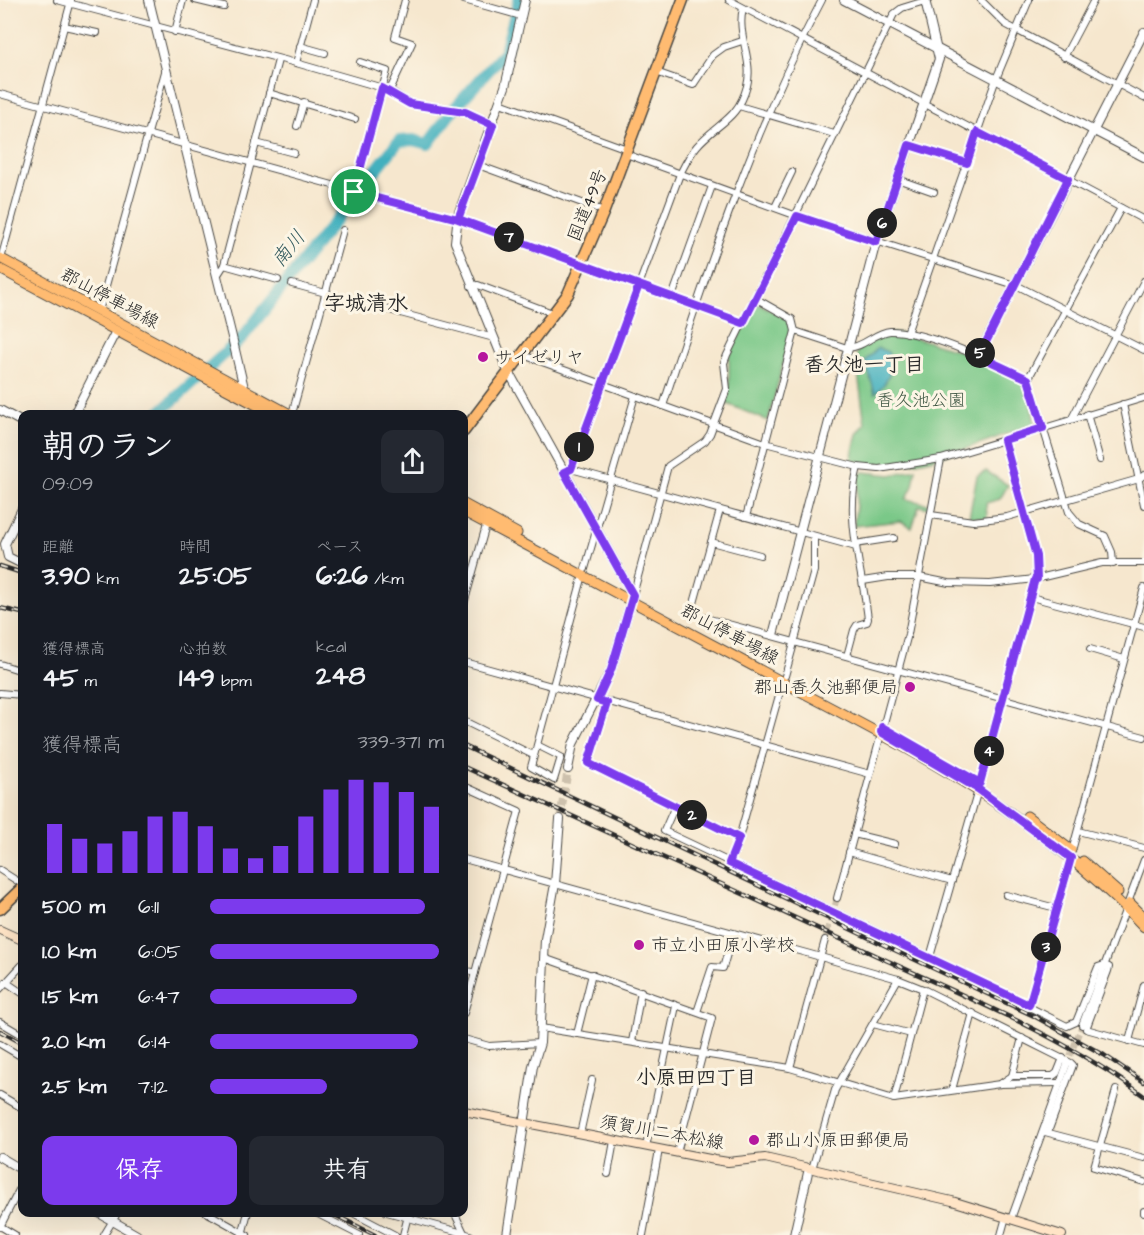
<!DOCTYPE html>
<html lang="ja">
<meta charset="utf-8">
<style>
:root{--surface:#171b24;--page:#242831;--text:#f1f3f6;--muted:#9ea1a6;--accent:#7c3aed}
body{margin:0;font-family:"Architects Daughter","Klee One",sans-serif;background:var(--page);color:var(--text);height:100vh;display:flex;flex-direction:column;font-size:22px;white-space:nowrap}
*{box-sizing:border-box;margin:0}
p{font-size:20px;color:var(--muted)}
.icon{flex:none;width:33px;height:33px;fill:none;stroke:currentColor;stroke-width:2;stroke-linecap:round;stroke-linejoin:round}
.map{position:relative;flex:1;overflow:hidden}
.drawer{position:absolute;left:18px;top:410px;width:450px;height:807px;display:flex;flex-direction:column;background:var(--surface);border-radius:12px;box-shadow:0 6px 24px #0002}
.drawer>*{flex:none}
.pin{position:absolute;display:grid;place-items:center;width:51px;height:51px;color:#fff;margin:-26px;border:3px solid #fff;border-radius:50%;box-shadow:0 2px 6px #0007}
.km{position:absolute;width:30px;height:30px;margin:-15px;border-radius:50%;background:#222;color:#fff;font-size:16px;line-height:30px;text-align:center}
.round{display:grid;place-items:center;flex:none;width:63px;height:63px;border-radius:12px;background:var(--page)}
.summary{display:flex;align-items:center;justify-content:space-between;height:102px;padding:0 24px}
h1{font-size:33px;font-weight:700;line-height:45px}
.metrics{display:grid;grid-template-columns:repeat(3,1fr);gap:9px;height:102px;padding:6px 24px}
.metrics div{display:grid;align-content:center}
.metrics b{font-size:26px;font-weight:700}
.metrics small{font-size:16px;font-weight:400}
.metrics p{font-size:16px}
.chart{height:168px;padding:12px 24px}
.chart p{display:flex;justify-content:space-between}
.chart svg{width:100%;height:108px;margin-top:6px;stroke:var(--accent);stroke-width:6}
.cta{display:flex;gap:12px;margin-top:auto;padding:12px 24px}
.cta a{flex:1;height:69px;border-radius:12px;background:var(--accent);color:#fff;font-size:24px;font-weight:700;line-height:69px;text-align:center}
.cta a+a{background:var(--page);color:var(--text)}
ul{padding:0 24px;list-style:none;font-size:20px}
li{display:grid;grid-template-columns:96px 72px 1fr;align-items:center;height:45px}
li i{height:15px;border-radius:8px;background:var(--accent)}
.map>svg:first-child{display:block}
</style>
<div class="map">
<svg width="1144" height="1235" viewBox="0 0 1144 1235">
<rect width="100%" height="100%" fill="#fcf5e5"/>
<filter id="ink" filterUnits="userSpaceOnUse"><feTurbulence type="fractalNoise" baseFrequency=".0167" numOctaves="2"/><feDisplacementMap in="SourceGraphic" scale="12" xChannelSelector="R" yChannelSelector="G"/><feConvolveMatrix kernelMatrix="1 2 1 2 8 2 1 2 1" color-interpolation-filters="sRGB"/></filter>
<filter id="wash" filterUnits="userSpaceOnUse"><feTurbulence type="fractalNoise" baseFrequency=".008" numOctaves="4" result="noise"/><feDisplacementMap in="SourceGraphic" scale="24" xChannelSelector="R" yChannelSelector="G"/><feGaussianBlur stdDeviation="1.35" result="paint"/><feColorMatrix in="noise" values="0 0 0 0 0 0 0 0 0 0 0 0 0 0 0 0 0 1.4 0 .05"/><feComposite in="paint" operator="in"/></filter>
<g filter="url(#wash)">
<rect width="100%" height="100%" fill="#f6e7ce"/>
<g fill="#7ac888" stroke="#527a5a" stroke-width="1.5">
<polygon points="756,302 791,321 792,330 768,421 725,403 729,391 729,356"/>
<path d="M897,333C922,340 1013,362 1025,384C1031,395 1032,412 1035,424C989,439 931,466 883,466C872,466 861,462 851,460L857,434L865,424L856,359L858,349L883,335Z"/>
<polygon points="916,469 913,486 906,499 929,504 929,508 919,506 912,528 901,521 854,526 859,475 863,472 891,475"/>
<polygon points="986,471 1008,485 1000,499 986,503 987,518 969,517 977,476"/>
</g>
<path fill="#42b0be" stroke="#366e74" stroke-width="1.5" d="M878,348L888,352C895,367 888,384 875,393L865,361Z"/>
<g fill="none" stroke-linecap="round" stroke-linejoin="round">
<polyline stroke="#42b0be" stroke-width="12" points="158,414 242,338 399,141 413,140 428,144 452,111 505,52 519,0"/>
</g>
</g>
<g filter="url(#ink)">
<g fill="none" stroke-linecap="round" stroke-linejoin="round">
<g stroke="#cdc1ad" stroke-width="6" stroke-dasharray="6 3" stroke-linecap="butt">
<polyline points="825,940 837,898"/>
<polyline points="1067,1064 1082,1025"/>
</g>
<polyline stroke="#cdc1ad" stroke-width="8" stroke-dasharray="8 4" stroke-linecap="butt" points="560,819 568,769"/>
<defs>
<g id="minor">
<polyline points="57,0 296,63 390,90 410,104 465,112 493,125"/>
<polyline points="195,0 224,7"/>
<polyline points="464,0 521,16"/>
<polyline points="729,0 1144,220"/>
<polyline points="981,0 1005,24 1144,98"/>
<polyline points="64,26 97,33"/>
<polyline points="175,32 183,0"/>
<polyline points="300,46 325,53"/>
<polyline points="1064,57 1094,0"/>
<polyline points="296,63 313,0"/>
<polyline points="656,72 693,85 713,55 724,47 742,41"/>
<polyline points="390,90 412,43 395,37 405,0"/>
<polyline points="269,93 355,119"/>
<polyline points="0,94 457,219 743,323"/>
<polyline points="500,103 627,149"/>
<polyline points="739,106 834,134"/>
<polyline points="297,126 304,102"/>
<polyline points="256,143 294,153"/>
<polyline points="909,145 967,163"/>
<polyline points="626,154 797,216 1018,286 1144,350"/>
<polyline points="478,165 604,211"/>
<polyline points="897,179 934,192"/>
<polyline points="354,192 387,71 360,62"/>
<polyline points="775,207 792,172"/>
<polyline points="1,259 71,1"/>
<polyline points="224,265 278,280"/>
<polyline points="217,276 224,265 278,60"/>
<polyline points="292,284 494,338"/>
<polyline points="471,286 478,285 555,314"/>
<polyline points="672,297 712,186"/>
<polyline points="755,298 792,319 795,331"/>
<polyline points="99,311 166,68"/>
<polyline points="907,333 996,79 1029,0"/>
<polyline points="523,355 765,443 858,467 879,469 941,459 1144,398"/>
<polyline points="1123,404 1144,505"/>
<path d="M663,406C708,267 754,129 822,0"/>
<polyline points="292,414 343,230"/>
<polyline points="1087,414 1100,460"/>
<polyline points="1072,418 1144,281"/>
<polyline points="1004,440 1036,556 1037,579"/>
<path d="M571,469L680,174C685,164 690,154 697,146C717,123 738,120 747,86C754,60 736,35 743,8"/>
<polyline points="567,470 571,469 856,547"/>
<polyline points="720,510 691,614 1144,737"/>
<polyline points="931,515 973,521 1007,517 1139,479 1144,475"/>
<path d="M746,517L795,331L847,348C863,348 875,332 890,331C925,330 995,363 1028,379"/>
<polyline points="711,542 760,555"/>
<polyline points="855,544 894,538"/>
<polyline points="1113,564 1112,552 1105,536 1079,524 1069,512 1028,379 1121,208"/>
<polyline points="585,569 635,396"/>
<polyline points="863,581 888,577 919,577 949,583 990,584 1035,579 1102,563 1144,563"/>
<polyline points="633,595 668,466 705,441 710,434 727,389 724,363 727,355 894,14 902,8 928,0"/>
<polyline points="1031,597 1144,627"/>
<polyline points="464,604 487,522"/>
<polyline points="1090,649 1124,659"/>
<path d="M847,656L854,630L857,625L867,622L868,619C862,567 844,519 858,467"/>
<polyline points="464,662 870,774"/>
<polyline points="0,664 22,671"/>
<polyline points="785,676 814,571 814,537"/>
<polyline points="0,693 22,695"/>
<polyline points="607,703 588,763 739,838"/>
<polyline points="464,721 533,755"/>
<polyline points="537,745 561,757 554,780 531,767 583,575"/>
<polyline points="980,783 1035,579"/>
<polyline points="464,786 519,811 464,1013"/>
<polyline points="675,806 664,831 930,957 1067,1026 1076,1022 1098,967 1104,965 1109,967 1108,971 1086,1029 1144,1045"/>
<polyline points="1078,831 1144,848"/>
<polyline points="854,834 895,844"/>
<polyline points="1072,851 1144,588"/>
<polyline points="849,852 952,881"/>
<polyline points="464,859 810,954 898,979 923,989 1071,1063 1073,1065 1048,1132"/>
<polyline points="729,863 739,838 783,681"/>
<polyline points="0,870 22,884"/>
<polyline points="1006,895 1056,908"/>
<polyline points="837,898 908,634 941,459"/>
<polyline points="930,957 978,790"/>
<polyline points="544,958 712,1018 677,1153"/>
<polyline points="464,970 475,973"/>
<polyline points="6,982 22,993"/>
<polyline points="0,989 22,965"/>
<polyline points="1029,1005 1071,858"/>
<polyline points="697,1012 712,967 723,968 733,933"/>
<polyline points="0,1022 22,1035"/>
<polyline points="873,1024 911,1034"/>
<polyline points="1082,1025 1144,860"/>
<polyline points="541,1028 790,1068 894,1099 1000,1084 1060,1083"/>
<polyline points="577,1034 592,974"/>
<polyline points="464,1039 489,1046 540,1043"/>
<polyline points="1129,1041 1144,985"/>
<polyline points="632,1042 641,991"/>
<polyline points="0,1044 22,1057"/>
<polyline points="790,1068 825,940"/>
<polyline points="1012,1076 1022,1038"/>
<polyline points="1000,1084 1012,1076 1053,1076 1057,1073 1063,1058"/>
<polyline points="952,1090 973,1013"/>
<polyline points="1116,1090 1094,1167 1144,1182"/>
<polyline points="0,1095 22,1108"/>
<polyline points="894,1099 923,989"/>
<polyline points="1045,1132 1144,1158"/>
<polyline points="580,1134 592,1080"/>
<polyline points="646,1147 676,1006"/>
<polyline points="812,1169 835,1090 898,979"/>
<polyline points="608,1174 614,1141"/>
<polyline points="1144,1211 1144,1213"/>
<polyline points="206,1212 247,1235"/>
<polyline points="314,1212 359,1235"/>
<polyline points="351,1212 395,1235"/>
<polyline points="387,1212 470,1235"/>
<polyline points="454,1212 465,1235"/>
<polyline points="1011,1219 1067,1064"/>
<polyline points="0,1226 15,1235"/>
<polyline points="0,1227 22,1184"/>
<polyline points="104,1235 118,1212"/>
<polyline points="242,1235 248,1212"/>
<polyline points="403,1235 409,1212"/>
<polyline points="643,1235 659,1150"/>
<polyline points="1001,1235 1006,1217"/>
</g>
<g id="tertiary">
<polyline points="149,0 231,333 244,388 242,392"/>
<polyline points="525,0 505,87 458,215 455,242 506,367 633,595 611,670 573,744 568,769"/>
<polyline points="844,0 1144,157"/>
<polyline points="979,355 1144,32"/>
<polyline points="0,410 22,422"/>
<polyline points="74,414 116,331"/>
<polyline points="22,509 5,544 8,557 22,564"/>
<polyline points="773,635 876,242 939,59 925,0"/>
<polyline points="0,1157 22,1170"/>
<polyline points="97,1212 137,1235"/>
<polyline points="507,1235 533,1066 540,1043 545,939 555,884 560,819"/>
<polyline points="794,1235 809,1168"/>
</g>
<g id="secondary">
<polyline points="0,930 22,940"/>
<polyline points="464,1111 715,1160 728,1162 765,1158 952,1201 1062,1235"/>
</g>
<g id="primary">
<polyline points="0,258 290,414"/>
<polyline points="0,269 273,414"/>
<polyline points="464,504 517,533"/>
<path d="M464,512C579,573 694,635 809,696C935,762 1044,821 1144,927"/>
<polyline points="1027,816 1071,850"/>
<polyline points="1083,861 1118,892"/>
<polyline points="1130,903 1144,917"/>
</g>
<g id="trunk">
<polyline points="464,431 568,294 604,211 683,0"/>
<polyline points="0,909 22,888"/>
</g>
</defs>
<use href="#minor" stroke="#494743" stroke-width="8"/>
<use href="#tertiary" stroke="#494743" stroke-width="10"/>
<use href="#secondary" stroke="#494743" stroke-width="10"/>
<use href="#primary" stroke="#494743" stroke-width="11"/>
<use href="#trunk" stroke="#494743" stroke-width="13"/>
<use href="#minor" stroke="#fff" stroke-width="6"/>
<use href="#tertiary" stroke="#fff" stroke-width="8"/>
<use href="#secondary" stroke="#ffe4c6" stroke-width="8"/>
<use href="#primary" stroke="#ffbb71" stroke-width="9"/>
<use href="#trunk" stroke="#ffbb71" stroke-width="10"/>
<defs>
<g id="rail">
<polyline points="0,566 22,573"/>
<polyline points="0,608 22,613"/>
<polyline points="464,746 1034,1016 1104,1055 1144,1082"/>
<path d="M464,767C605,831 747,895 888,961C975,1001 1066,1038 1144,1096"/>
<polyline points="0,1031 22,1043"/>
<polyline points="329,1212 375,1235"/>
</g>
</defs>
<use href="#rail" stroke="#2b2b2b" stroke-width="4.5"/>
<use href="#rail" stroke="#fcf5e5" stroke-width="2" stroke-dasharray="7" stroke-linecap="butt"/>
</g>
</g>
<g fill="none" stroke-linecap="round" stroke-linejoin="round" filter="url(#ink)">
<defs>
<polyline id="route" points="354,192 458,219 639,285 571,469 564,472 633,595 611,670 597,700 607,703 588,763 739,838 729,863 1029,1005 1071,858 978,789 881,732 882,727 980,783 1035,579 1037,579 1036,556 1004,440 1043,428 1028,379 979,356 1068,179 977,132 967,163 909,145 876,242 797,216 743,323 458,219 493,125 465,112 410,104 382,88 354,192"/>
</defs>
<use href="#route" stroke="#fff" stroke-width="12"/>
<use href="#route" stroke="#7c3aed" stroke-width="8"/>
</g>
<g fill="#b5179e" stroke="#fcf5e5" stroke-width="2">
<circle cx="483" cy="357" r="6"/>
<circle cx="910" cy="687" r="6"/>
<circle cx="639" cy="945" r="6"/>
<circle cx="754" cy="1140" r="6"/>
</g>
<g text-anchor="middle" stroke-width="6" stroke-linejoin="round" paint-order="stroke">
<g font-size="18" fill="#2b2b2b" stroke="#fcf5e5">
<text transform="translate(587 205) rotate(-68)" y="6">国道49号</text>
<text transform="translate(110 298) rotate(28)" y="6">郡山停車場線</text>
<text transform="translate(730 634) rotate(28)" y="6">郡山停車場線</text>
<text transform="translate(662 1132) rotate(10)" y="6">須賀川二本松線</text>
</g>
<g font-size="18" fill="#2b2b2b" stroke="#fcf5e5" text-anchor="start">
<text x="495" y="363">サイゼリヤ</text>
<text x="898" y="693" text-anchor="end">郡山香久池郵便局</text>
<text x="651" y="951">市立小田原小学校</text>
<text x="766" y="1146">郡山小原田郵便局</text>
</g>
<g font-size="18" fill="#435a47" stroke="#fcf5e5">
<text x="921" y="406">香久池公園</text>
</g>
<g font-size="20" font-style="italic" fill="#335a5e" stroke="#fcf5e5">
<text transform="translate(288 248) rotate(-51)" y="7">南川</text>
</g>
<g font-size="20" font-weight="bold" fill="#2b2b2b" stroke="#fcf5e5">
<text x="864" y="371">香久池一丁目</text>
<text x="696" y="1084">小原田四丁目</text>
</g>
<g font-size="21" font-weight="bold" fill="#2b2b2b" stroke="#fcf5e5">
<text x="366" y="310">字城清水</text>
</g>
</g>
</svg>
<div class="pin" style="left:354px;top:192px;background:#1e9e55"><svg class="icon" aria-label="arrive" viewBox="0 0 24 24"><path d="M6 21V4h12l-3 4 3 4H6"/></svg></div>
<b class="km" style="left:579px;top:447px">1</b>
<b class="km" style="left:692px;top:815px">2</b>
<b class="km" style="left:1046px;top:947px">3</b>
<b class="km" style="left:989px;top:751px">4</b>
<b class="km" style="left:980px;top:353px">5</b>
<b class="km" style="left:882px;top:223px">6</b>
<b class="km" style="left:509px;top:237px">7</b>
<section class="drawer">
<div class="summary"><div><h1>朝のラン</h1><p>09:09</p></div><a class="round"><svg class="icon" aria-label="share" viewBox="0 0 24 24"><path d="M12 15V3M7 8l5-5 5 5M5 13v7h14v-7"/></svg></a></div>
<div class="metrics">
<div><p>距離</p><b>3.90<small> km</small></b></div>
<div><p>時間</p><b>25:05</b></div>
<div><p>ペース</p><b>6:26<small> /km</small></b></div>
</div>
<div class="metrics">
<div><p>獲得標高</p><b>45<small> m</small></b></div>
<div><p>心拍数</p><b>149<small> bpm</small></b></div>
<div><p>kcal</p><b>248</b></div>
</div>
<div class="chart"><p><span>獲得標高</span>339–371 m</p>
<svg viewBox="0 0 160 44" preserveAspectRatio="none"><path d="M5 44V24M15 44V30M25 44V32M35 44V27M45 44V21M55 44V19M65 44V25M75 44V34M85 44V38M95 44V33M105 44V21M115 44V10M125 44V6M135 44V7M145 44V11M155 44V17"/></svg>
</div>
<ul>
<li><b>500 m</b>6:11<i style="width:92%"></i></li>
<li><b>1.0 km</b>6:05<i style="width:98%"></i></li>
<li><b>1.5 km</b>6:47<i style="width:63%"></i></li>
<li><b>2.0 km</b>6:14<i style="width:89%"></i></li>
<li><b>2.5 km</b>7:12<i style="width:50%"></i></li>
</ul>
<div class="cta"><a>保存</a><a>共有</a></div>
</section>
</div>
